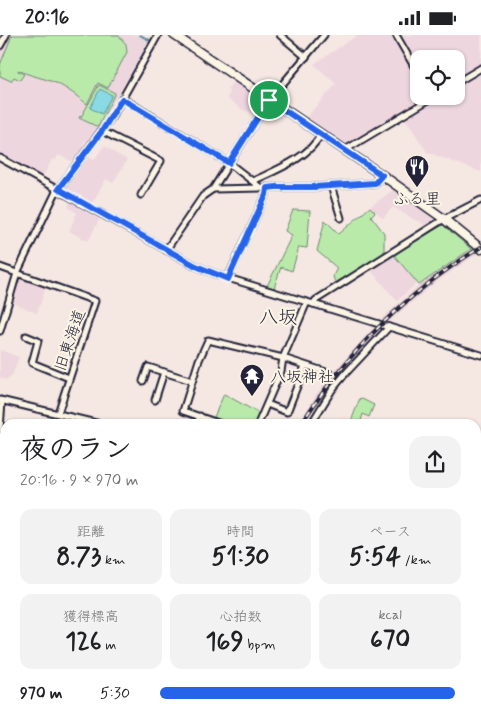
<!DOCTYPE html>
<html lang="ja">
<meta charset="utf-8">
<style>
:root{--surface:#fff;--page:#f2f2f2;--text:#202124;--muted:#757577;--accent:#2563eb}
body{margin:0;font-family:Mynerve,"Klee One",sans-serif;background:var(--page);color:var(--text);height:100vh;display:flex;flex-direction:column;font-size:19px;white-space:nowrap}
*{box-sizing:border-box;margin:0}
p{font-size:16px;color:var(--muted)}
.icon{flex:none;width:28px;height:28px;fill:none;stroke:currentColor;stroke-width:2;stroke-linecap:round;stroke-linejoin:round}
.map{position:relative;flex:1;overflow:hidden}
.sheet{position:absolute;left:0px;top:384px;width:481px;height:304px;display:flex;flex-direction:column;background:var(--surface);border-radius:15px 15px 0 0;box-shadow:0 1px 4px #0004}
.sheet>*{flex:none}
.fabs{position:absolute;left:410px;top:15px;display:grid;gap:10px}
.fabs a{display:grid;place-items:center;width:55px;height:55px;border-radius:10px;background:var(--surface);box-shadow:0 1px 4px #0004;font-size:25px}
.pin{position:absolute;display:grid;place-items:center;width:42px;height:42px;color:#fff;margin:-21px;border:2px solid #fff;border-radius:50%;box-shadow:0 1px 5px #0007}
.round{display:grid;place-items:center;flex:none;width:52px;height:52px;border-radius:15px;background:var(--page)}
.summary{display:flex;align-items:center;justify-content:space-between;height:85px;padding:0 20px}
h1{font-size:28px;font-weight:700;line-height:38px}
.stats{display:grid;grid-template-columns:repeat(3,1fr);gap:8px;height:85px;padding:5px 20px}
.stats div{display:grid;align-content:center;border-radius:12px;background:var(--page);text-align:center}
.stats b{font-size:25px;font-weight:700}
.stats small{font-size:14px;font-weight:400}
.stats p{font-size:14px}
ul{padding:0 20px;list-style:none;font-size:16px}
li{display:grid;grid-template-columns:80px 60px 1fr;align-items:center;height:38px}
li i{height:12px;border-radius:6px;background:var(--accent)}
.status{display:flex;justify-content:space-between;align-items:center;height:35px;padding:0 25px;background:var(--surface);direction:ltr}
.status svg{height:14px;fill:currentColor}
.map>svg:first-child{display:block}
</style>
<div class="status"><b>20:16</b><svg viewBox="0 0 49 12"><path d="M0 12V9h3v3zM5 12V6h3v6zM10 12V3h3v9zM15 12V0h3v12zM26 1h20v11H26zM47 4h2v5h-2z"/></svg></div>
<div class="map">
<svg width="481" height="687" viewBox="0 0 481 687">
<rect width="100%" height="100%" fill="#f5e7e2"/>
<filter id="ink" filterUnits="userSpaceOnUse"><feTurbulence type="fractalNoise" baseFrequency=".02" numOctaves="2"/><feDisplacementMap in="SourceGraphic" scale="10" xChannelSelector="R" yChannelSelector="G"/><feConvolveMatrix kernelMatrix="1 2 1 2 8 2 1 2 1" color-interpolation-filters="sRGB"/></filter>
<g filter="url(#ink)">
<g fill="#edd6de">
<polygon points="8,0 138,0 150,6 98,93 90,105 85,106 82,110 84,113 74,127 58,120 56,125 52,124 42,143 0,121 0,15"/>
<polygon points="358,0 393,0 419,45 419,61 426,61 426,63 386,88 347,110 305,84 336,49 314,29"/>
<polygon points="399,0 481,0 481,31 456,46 456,24 419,24 419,32"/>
<polygon points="481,35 481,137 427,117 405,83 439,61 456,61 456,51"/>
<polygon points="234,46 264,67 257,79 243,75 227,63 230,57 227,55"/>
<polygon points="104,111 127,125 113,148 106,144 91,170 64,154 64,152 86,121 94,125"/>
<polygon points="393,155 422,175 435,186 427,193 418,185 417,186 393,172 383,183 370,172"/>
<polygon points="71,164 101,181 88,206 69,196 77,178 68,172"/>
<polygon points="472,214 477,219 433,249 387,288 379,286 419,250"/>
<polygon points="393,219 418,247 397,266 369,233"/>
<polygon points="20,243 46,252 37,278 11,267"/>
<polygon points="376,290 382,292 337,341 304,389 299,389 316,360 336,334"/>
<polygon points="0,315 19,322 12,341 7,345 0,343"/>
</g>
<g fill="#b9eaaa" stroke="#6e8672">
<path d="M12,0H118L126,9L127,17L108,53L98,48L87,69C78,62 67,53 56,48C44,43 30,41 18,35V36L24,39L20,45L14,42L11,46L0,41V30Z"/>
<polygon points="99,50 115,58 98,92 79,83 80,81 81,82"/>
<polygon points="370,172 375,177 371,181 384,198 384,219 335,248 333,241 337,233 317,216 325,185 339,199"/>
<polygon points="293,175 310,176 307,213 299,212 292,236 281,232 274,253 267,251 292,200 285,196"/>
<polygon points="443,190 471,214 419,250 393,219"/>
<polygon points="224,359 260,379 256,389 226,389 214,382"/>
<polygon points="360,363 374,370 369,382 363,379 360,389 350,389"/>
<polygon points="174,682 271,682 275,685 275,687 172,687"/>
</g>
<polygon fill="#8adae6" stroke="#6090a2" points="100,54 112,60 102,79 90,73"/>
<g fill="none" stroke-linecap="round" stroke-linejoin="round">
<g stroke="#6090a2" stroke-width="2">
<polyline points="140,0 151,6"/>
<polyline points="476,492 481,499"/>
<polyline points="0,661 5,659"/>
</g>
<defs>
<g id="street">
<polyline points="280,0 306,22"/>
<polyline points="396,0 419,40"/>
<polyline points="0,11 6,0"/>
<polyline points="456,48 481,33"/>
<polyline points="122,63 229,128 261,153 276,152 314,152 375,148 382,140"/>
<polyline points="102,96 161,126 141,160"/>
<polyline points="345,115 435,61"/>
<polyline points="0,123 196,231 218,240 481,320"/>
<path d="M253,146C276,135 309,123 321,99"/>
<polyline points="331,151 341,183"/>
<polyline points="213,154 261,153"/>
<polyline points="166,215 203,161 213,154 269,65 324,0"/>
<polyline points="0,232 95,266 58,378"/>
<polyline points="228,243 266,160 267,153"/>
<polyline points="313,269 316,265 444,184 481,165"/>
<polyline points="0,296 17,238 56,157 113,80 158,0"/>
<polyline points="26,301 38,306 32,328 69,343"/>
<polyline points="143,346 148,332 192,346"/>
<polyline points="0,365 100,389"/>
<polyline points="155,365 164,337"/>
<polyline points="267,369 287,377 305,331"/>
<polyline points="197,389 200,381"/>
<polyline points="221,389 183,376 199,325 208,305 283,323 329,338"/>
<polyline points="258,389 281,336 283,323 307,267"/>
<polyline points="311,389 332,355 345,339 389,292"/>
<polyline points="0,394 2,366"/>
<polyline points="476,440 481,432"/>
<polyline points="476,485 481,493"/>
<polyline points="0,515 2,529 0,537"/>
<polyline points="476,537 481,539"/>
<polyline points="0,550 5,550"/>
<polyline points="0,583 5,583"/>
<polyline points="476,591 481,594"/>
<polyline points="476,654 481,656"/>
<polyline points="0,667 5,666"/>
<polyline points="80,682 81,687"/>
<polyline points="110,682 111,687"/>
<polyline points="151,682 153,687"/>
<polyline points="274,682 279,687"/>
<polyline points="454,682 465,687"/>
<polyline points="168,687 170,682"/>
<polyline points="327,687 330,682"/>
</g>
<polyline id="secondary" points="174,0 382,140 444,184 481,214"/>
</defs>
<use href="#street" stroke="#22223b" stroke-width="9"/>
<use href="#secondary" stroke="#22223b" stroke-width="11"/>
<use href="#street" stroke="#fcf5e5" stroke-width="5"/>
<use href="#secondary" stroke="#fcf5e5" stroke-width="8"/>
<defs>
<g id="rail">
<path d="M301,389C350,314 405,259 481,212"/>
<polyline points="0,656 5,655"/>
</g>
</defs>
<use href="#rail" stroke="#22223b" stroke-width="4"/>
<use href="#rail" stroke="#fcf5e5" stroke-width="2" stroke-dasharray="5.5" stroke-linecap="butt"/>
</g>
</g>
<g fill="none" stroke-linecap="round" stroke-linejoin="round" filter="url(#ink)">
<defs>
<polygon id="route" points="122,64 229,128 269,65 382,140 375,148 314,152 276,152 267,153 266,160 228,244 196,231 58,154 102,96"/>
</defs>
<use href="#route" stroke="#fff" stroke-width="10"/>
<use href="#route" stroke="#2563eb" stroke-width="6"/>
</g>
<defs>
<symbol id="restaurant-pin" viewBox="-11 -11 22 30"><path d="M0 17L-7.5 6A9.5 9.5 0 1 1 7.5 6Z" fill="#22223b" stroke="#fcf5e5"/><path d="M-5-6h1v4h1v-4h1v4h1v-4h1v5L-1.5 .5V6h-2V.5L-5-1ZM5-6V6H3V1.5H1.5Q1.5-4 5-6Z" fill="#fff"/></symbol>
<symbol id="temple-pin" viewBox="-11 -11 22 30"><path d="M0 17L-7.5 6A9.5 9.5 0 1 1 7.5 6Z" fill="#22223b" stroke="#fcf5e5"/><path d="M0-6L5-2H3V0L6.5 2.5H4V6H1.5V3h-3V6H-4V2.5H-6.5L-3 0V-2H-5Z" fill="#fff"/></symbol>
</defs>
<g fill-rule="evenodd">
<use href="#restaurant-pin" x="403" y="118" width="28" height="38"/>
<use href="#temple-pin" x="238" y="327" width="28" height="38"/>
</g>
<g text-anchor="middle" stroke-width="4" stroke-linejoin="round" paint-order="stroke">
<g font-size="16" fill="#22223b" stroke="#fcf5e5">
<text x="417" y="169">ふる里</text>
<text x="270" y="347" text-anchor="start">八坂神社</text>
</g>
<g font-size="16" fill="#22223b" stroke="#fcf5e5">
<text transform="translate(69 305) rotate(-71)" y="6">旧東海道</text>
</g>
<g font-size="19" fill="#22223b" stroke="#fcf5e5">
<text x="278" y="288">八坂</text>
</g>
</g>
</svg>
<div class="fabs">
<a><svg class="icon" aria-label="locate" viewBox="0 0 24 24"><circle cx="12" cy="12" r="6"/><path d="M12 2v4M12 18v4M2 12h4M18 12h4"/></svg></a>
</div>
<div class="pin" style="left:269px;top:65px;background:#1e9e55"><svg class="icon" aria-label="arrive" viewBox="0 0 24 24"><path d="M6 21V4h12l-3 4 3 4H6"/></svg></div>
<section class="sheet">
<div class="summary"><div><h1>夜のラン</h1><p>20:16 · 9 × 970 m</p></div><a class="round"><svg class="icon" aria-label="share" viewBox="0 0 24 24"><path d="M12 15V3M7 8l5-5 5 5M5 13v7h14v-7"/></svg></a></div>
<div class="stats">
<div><p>距離</p><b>8.73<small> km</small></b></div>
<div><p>時間</p><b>51:30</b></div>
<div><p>ペース</p><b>5:54<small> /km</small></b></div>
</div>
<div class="stats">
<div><p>獲得標高</p><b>126<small> m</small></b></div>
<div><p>心拍数</p><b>169<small> bpm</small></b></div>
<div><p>kcal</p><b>670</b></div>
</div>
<ul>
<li><b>970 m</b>5:30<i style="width:98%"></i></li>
</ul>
</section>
</div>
